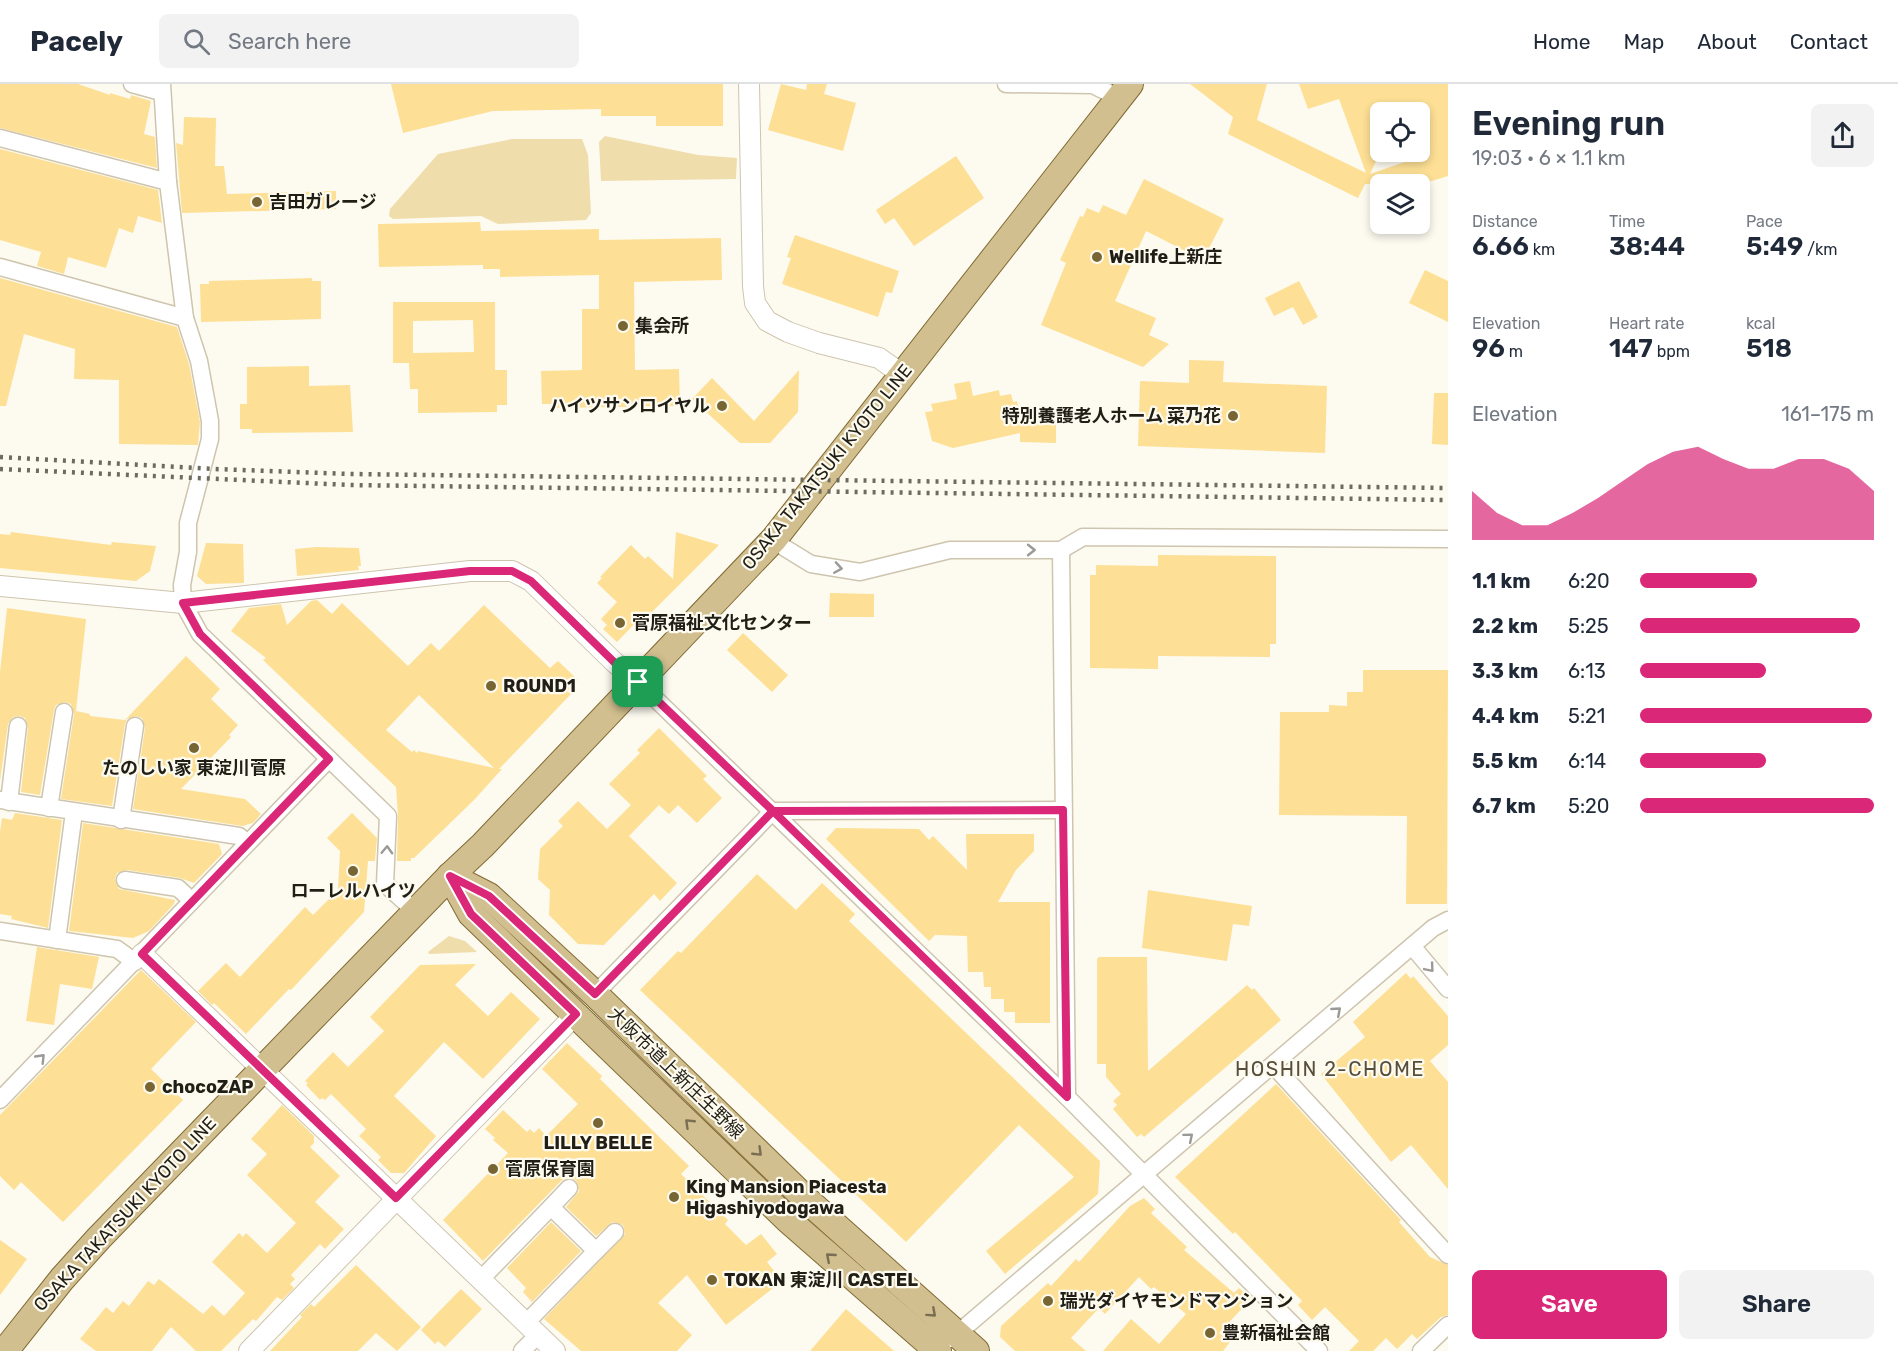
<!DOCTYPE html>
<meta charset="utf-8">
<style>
:root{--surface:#fff;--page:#f2f2f3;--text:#1f2937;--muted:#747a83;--line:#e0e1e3;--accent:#db2777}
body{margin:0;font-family:Rubik,"Noto Sans JP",sans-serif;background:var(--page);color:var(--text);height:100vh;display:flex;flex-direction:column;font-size:22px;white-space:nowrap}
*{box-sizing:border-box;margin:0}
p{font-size:20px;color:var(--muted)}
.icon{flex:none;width:33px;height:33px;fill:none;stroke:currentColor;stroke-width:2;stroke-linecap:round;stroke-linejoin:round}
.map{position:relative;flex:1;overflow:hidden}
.drawer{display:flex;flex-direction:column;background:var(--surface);width:450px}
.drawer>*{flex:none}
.controls{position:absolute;left:1370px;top:18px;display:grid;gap:12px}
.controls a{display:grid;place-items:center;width:60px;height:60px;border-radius:9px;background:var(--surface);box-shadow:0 3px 9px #0003;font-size:30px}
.pin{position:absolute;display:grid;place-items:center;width:51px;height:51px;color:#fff;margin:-26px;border-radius:12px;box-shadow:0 3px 9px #0006}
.round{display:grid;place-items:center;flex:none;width:63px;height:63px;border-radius:9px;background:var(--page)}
.head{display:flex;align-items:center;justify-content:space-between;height:102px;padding:0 24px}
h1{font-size:33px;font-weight:600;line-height:45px}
.stats{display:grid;grid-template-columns:repeat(3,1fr);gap:9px;height:102px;padding:6px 24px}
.stats div{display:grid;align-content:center}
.stats b{font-size:26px;font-weight:600}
.stats small{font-size:16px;font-weight:400}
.stats p{font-size:16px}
.chart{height:168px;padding:12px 24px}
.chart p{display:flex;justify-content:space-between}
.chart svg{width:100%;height:108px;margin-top:6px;fill:var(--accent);opacity:.7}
.button{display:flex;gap:12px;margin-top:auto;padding:12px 24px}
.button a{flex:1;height:69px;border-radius:9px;background:var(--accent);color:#fff;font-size:24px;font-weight:600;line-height:69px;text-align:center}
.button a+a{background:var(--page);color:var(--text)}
ul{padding:0 24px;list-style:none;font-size:20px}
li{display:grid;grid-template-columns:96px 72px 1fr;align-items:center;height:45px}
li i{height:15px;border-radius:8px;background:var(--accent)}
header{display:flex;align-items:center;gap:36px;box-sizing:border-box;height:84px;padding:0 30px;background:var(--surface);border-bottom:2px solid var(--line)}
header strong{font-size:28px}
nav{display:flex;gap:33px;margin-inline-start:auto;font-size:21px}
.search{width:420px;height:54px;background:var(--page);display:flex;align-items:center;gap:15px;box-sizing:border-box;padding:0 21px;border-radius:9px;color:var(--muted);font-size:22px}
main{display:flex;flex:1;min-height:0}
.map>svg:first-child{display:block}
</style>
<header>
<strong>Pacely</strong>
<div class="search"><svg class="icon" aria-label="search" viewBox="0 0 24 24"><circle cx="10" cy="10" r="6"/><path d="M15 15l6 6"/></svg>Search here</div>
<nav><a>Home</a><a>Map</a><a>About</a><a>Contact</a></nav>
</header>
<main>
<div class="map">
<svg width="1448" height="1267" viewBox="0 0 1448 1267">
<rect width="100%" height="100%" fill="#fdfaf0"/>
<g fill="#f0ddac">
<polygon points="605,52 698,71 737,74 736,95 601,97 599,58"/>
<polygon points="512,55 582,55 588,71 591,129 586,136 498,140 481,132 393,135 389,132 390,125 438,70"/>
<polygon points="449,852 465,857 477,868 429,870 428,868"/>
</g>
<g fill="#fde095" fill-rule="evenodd">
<polygon points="0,0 78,0 110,11 110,9 130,15 131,11 151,17 144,50 155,53 157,84 0,44"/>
<polygon points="391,0 723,0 723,42 656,42 656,32 601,32 601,25 493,27 403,49"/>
<polygon points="781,0 806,6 807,0 827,0 824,10 856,19 843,67 768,46"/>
<path d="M1190,0H1267L1257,36L1366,89L1339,15L1308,25L1299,0H1448V92L1422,100H1365L1358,114L1228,50L1233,33ZM1380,28H1419V73L1370,90L1380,69Z"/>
<polygon points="184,33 216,34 215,82 224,82 227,110 336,107 336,125 182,129 176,59 183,61"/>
<polygon points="0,65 158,106 162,139 138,132 133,149 119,144 106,184 68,173 64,190 37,182 41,168 0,156"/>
<polygon points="956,72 984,114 914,162 894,134 885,140 876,126"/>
<polygon points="1144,95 1224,135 1203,176 1146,147 1115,217 1156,234 1149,251 1169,260 1143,283 1041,241 1066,179 1060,176 1061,174 1080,132 1083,133 1087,124 1099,129 1103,121 1126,131"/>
<polygon points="480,138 481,147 599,145 599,156 721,154 722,196 634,198 635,286 679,285 680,322 553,324 553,320 542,320 541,287 582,286 582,225 599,225 599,191 500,193 500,185 483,185 483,181 379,183 378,140"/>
<polygon points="795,151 899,187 892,209 886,208 878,233 782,200 791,174 787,173"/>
<polygon points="1425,186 1448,197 1448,238 1409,219"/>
<polygon points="0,194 177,243 189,280 200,338 198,361 119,360 119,296 74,295 75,265 24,250 6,322 0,322"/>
<polygon points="312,194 312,197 321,197 321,235 201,238 200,200 209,200 209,197"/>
<polygon points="1299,197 1318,233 1303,241 1293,223 1274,232 1265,214"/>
<path d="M393,218H495V286H507V321H497V328L418,329V305H410L409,279H393ZM473,236L474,268L413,269V237Z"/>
<polygon points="1189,276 1224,277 1223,298 1327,302 1325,369 1138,362 1140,297 1189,299"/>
<polygon points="309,282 309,302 350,301 353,348 252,349 252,345 240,345 240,320 247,320 247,283"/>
<polygon points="799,286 798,328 770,359 740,359 692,315 712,294 754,337"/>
<polygon points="970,297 973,312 999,306 1000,312 1011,310 1013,318 1017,317 1021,337 1056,338 1056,359 1020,358 1020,349 953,364 932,357 925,328 933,327 931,320 957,315 954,300"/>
<polygon points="1434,309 1448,309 1448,361 1432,360"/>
<polygon points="11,448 111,461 112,458 156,462 150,487 136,497 0,484 0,450 10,451"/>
<polygon points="676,448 719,461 644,536 641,533 617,558 603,545 607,541 601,535 617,518 597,499 602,494 600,493 631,461 645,475 648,472 673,495"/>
<polygon points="206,459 243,460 244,499 206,500 197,492"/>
<polygon points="316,463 359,464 361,482 358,482 359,486 297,492 295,465"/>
<polygon points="1158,471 1276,472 1276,560 1270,560 1270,573 1158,572 1158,585 1090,584 1090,491 1096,491 1096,481 1158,482"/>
<polygon points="830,509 874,510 874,533 829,533"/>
<path d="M317,516L332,530L342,519L408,582L431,559L439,567L484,521L550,584L558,577L578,596L567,607L571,610L499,685H502L474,716L414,774H411V777H397L398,732L396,703L263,576L266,574L231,547L249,524L281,520L287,541L311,517ZM419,611L494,684L418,667L417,669L414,666L412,668L386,646Z"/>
<polygon points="7,524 86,535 76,627 90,630 90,632 125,636 186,572 220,605 211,615 238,641 229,651 231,653 181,705 245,715 261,730 253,739 242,742 133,725 145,644 142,634 136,632 127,635 125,640 112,722 61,715 74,630 71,620 65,618 56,621 54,626 40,711 21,708 28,643 25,634 20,632 13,633 8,640 0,697 0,588"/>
<polygon points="743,549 788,591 772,608 727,566"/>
<polygon points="1363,586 1448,586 1447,820 1406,820 1407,732 1279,731 1280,628 1329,628 1329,621 1347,622 1347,608 1363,608"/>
<polygon points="659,644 707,692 703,695 722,714 697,739 678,721 669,730 659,721 629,752 677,799 660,817 654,810 604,861 578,860 549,831 550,806 538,795 540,765 563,742 558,737 578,717 607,745 631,721 609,700 640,669 637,666"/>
<polygon points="15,729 62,736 48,844 11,835 12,832 0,830 0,748 2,734 12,736"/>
<polygon points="352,729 377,754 375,777 368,777 364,828 291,906 289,905 246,950 214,919 212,921 198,907 226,879 240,893 305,823 313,831 338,806 340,767 327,754"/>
<polygon points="83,739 219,760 222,770 194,799 180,794 127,786 117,789 115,795 119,805 175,816 174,820 149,847 133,854 69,847"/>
<polygon points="836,744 919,745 929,756 933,752 967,786 966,750 1034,750 1034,767 1016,786 998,818 1050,818 1050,939 1015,939 1015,928 1004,928 1004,915 991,915 991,903 984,903 983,888 968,888 967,852 935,851 929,857 826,755"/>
<polygon points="757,790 796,826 822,799 855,830 849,837 1100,1077 1098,1110 1005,1190 986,1167 1074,1093 1019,1041 906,1158 640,906 678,867 681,869"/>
<polygon points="1148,806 1252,822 1249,842 1233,840 1227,877 1142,864"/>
<polygon points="37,863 99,873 92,905 60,900 54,941 26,937"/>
<polygon points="1099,873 1147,873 1148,987 1247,901 1252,906 1254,904 1281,936 1144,1053 1141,1050 1137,1053 1113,1025 1117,1021 1113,1017 1121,1010 1106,993 1106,980 1097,980 1097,875"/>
<polygon points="476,880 455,901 488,932 511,908 540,935 483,995 444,958 394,1012 436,1052 404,1089 391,1089 378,1076 381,1073 359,1052 366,1045 331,1010 325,1016 322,1014 320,1016 306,1001 308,999 305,997 333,968 348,983 384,947 370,933 420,881"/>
<polygon points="141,886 196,938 151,985 183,1016 63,1138 21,1098 14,1106 0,1092 0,1031"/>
<polygon points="1406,889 1411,895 1413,892 1448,932 1448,961 1430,977 1448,998 1448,1105 1411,1061 1391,1078 1321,990 1365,953 1353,938"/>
<polygon points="567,959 602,992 600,995 689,1082 681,1090 728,1136 725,1140 746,1161 761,1150 777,1170 767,1178 782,1197 726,1241 687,1191 658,1219 692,1251 677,1267 581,1267 544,1235 625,1150 623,1141 613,1138 596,1152 566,1123 579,1107 576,1096 567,1094 561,1097 483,1177 443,1136 508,1069 493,1056 495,1054 485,1045 503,1026 527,1048 530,1045 534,1049 539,1044 546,1052 578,1020 542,985"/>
<polygon points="1276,1000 1401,1136 1399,1138 1430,1173 1448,1181 1448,1231 1441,1233 1417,1255 1412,1250 1397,1265 1386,1254 1373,1267 1349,1267 1359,1257 1325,1223 1312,1236 1298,1221 1302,1217 1235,1148 1233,1150 1175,1093"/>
<polygon points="282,1021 314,1052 314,1059 310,1063 340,1092 315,1118 344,1145 325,1165 320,1160 291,1191 295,1195 290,1200 294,1204 282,1216 277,1213 256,1237 253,1235 221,1267 196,1267 171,1243 152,1267 96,1267 80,1255 106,1223 113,1229 123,1217 129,1222 148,1197 154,1201 159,1195 203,1230 212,1221 224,1232 245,1209 212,1178 239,1149 243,1153 246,1149 267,1169 296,1139 247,1091 267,1070 251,1055"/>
<polygon points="1144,1114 1155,1125 1151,1129 1187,1163 1184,1166 1234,1209 1239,1204 1251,1215 1219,1249 1230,1258 1223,1267 1103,1267 1131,1235 1159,1260 1186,1230 1154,1203 1151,1205 1139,1193 1105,1230 1099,1224 1071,1254 1086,1267 1015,1267 1000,1253 1001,1242 1048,1199 1051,1202 1076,1175 1079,1178 1130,1122"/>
<polygon points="551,1138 581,1167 532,1218 523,1208 526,1204 507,1184"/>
<polygon points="0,1156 27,1175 0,1211"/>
<polygon points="356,1181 421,1243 397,1267 376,1249 358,1267 270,1267 302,1233 300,1231 311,1220 314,1223"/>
<polygon points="461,1205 482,1225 445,1263 438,1257 435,1260 421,1246"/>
<polygon points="846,1225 894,1267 810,1267"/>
</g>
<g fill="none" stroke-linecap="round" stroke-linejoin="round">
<defs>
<g id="minor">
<polyline points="132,0 161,8"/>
<polyline points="162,0 168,98"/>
<polyline points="1006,0 1093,1 1119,14"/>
<polyline points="0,54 168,98 185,234"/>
<polyline points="0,183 185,234 199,277 210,337 210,355 188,439 188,468 182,501 183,519 200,550 388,732 385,800 416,828"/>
<polyline points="785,464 811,480 860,488 950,466 1061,466 1083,453 1448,455"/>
<polyline points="1061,466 1067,1013"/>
<polyline points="638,598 1067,1013 1319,1267"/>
<polyline points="0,716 239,752 247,759"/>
<polyline points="9,718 18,642"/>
<polyline points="49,724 64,628"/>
<polyline points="121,736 135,642"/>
<polyline points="125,796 178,804 192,817"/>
<polyline points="0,847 117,865 135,878"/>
<polyline points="57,856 74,728"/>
<polyline points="1412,862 1448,905"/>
<polyline points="595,910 773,727 1063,726"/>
<polyline points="1273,981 1448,1171"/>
<polyline points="0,1016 329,675"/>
<polyline points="551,1123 569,1104"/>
<polyline points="596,1167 615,1148"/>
<polyline points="481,1195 551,1123 596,1167 526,1239"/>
<polyline points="951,1255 1433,844 1448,836"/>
<polyline points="522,1267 538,1251"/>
<polyline points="1421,1267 1448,1241"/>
</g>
<g id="tertiary">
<polyline points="749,0 753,202 755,219 767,237 788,248 819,259 879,274 903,291"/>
<polyline points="0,502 183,519 470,487 512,487 531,497 614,578 638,598"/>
<polyline points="142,870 555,1267"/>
<polyline points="249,1267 576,930"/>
</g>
<g id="primary">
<polyline points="450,792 489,812 595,910 809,1118 976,1267"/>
<polyline points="450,792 471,830 788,1136 938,1267"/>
<polyline points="5,1267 62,1195 99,1154 450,792 483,761 774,455 1130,0"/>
</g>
</defs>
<use href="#minor" stroke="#cec5ae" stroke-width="19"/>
<use href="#tertiary" stroke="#cec5ae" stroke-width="22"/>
<use href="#primary" stroke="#816b34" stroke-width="28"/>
<use href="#minor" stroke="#fff" stroke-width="16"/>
<use href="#tertiary" stroke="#fff" stroke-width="20"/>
<use href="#primary" stroke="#d2bf8f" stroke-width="26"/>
<g stroke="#6d6a60" stroke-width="4.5" stroke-dasharray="3 6" stroke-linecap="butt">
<polyline points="0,373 215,385 350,390 1448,404"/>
<polyline points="0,385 350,401 1448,416"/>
</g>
</g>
<defs><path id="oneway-chevron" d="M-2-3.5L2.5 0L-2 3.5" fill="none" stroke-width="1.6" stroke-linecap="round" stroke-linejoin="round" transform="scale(1.5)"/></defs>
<g stroke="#9b9a96">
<use href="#oneway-chevron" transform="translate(1031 466)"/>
<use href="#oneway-chevron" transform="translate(838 484) rotate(9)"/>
<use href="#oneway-chevron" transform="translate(387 766) rotate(-88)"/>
<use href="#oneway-chevron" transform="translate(1430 884) rotate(50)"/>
<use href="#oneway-chevron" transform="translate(1337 927) rotate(-41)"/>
<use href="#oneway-chevron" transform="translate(41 974) rotate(-46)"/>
<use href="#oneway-chevron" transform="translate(1189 1053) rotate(-40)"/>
</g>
<g stroke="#7a6e52">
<use href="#oneway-chevron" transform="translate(689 1039) rotate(-136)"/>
<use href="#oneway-chevron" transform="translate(758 1068) rotate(44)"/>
<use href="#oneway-chevron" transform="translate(830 1173) rotate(-139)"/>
<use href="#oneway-chevron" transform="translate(932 1229) rotate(42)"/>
</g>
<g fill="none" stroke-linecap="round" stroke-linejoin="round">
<defs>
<polyline id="route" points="638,598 614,578 531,497 512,487 470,487 183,519 200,550 329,675 142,870 396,1114 576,930 471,830 450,792 489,812 595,910 773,727 1067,1013 1063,726 773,727 638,598"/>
</defs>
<use href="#route" stroke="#fff" stroke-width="12"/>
<use href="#route" stroke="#db2777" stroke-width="8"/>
</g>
<g fill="#786534" stroke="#fdfaf0" stroke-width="2">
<circle cx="257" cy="118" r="6"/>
<circle cx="1097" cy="173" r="6"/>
<circle cx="623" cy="242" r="6"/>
<circle cx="722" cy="322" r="6"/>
<circle cx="1233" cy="332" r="6"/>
<circle cx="620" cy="539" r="6"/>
<circle cx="491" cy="602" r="6"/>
<circle cx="194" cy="664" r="6"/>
<circle cx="353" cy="787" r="6"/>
<circle cx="150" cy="1003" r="6"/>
<circle cx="598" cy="1039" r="6"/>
<circle cx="493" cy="1085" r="6"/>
<circle cx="674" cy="1113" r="6"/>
<circle cx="712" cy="1196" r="6"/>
<circle cx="1048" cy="1217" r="6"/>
<circle cx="1210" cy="1249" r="6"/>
</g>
<g text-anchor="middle" stroke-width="4.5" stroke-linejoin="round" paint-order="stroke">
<g font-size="18" font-weight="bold" fill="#211e15" stroke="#fdfaf0" text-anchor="start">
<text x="269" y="124">吉田ガレージ</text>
<text x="1109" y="179">Wellife上新庄</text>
<text x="635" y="248">集会所</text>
<text x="710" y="328" text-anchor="end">ハイツサンロイヤル</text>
<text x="1221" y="338" text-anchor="end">特別養護老人ホーム 菜乃花</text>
<text x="632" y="545">菅原福祉文化センター</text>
<text x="503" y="608">ROUND1</text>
<text x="194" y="690" text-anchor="middle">たのしい家 東淀川菅原</text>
<text x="353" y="813" text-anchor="middle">ローレルハイツ</text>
<text x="162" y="1009">chocoZAP</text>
<text x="598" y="1065" text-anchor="middle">LILLY BELLE</text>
<text x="505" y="1091">菅原保育園</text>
<text x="686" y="1109">King Mansion Piacesta<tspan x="686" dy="21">Higashiyodogawa</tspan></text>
<text x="724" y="1202">TOKAN 東淀川 CASTEL</text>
<text x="1060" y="1223">瑞光ダイヤモンドマンション</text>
<text x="1222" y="1255">豊新福祉会館</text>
</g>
<g font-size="18" fill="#211e15" stroke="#fdfaf0">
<text transform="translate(827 383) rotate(-51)" y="6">OSAKA TAKATSUKI KYOTO LINE</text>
<text transform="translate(676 989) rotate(44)" y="6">大阪市道上新庄生野線</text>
<text transform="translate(125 1130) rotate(-47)" y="6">OSAKA TAKATSUKI KYOTO LINE</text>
</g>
<g font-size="20" letter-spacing="1.5" fill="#574f3b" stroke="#fdfaf0">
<text x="1330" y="992">HOSHIN 2-CHOME</text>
</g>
</g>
</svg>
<div class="controls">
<a><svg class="icon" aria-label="locate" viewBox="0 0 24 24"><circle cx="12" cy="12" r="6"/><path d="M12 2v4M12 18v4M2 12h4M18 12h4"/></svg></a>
<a><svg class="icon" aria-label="layers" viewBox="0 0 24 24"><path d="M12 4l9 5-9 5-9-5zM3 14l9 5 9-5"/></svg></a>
</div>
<div class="pin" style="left:638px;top:598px;background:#1e9e55"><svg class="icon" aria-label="arrive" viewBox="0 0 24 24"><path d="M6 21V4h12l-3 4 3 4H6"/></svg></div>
</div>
<section class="drawer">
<div class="head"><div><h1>Evening run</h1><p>19:03 · 6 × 1.1 km</p></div><a class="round"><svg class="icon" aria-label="share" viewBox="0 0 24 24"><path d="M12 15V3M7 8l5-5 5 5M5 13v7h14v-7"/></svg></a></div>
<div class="stats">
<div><p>Distance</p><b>6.66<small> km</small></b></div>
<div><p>Time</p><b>38:44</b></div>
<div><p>Pace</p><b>5:49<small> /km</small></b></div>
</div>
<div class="stats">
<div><p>Elevation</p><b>96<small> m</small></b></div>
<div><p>Heart rate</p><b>147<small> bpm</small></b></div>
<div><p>kcal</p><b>518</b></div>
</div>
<div class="chart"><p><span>Elevation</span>161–175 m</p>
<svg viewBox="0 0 160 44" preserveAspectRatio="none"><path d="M0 44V24L10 33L20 38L30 38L40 33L50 27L60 20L70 13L80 8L90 6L100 11L110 15L120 15L130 11L140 11L150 15L160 24V44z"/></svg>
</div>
<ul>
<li><b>1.1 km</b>6:20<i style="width:50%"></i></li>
<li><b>2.2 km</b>5:25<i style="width:94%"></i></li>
<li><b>3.3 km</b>6:13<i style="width:54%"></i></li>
<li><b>4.4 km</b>5:21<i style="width:99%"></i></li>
<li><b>5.5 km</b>6:14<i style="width:54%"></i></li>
<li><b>6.7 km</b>5:20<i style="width:100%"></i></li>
</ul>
<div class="button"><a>Save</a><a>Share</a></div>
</section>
</main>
